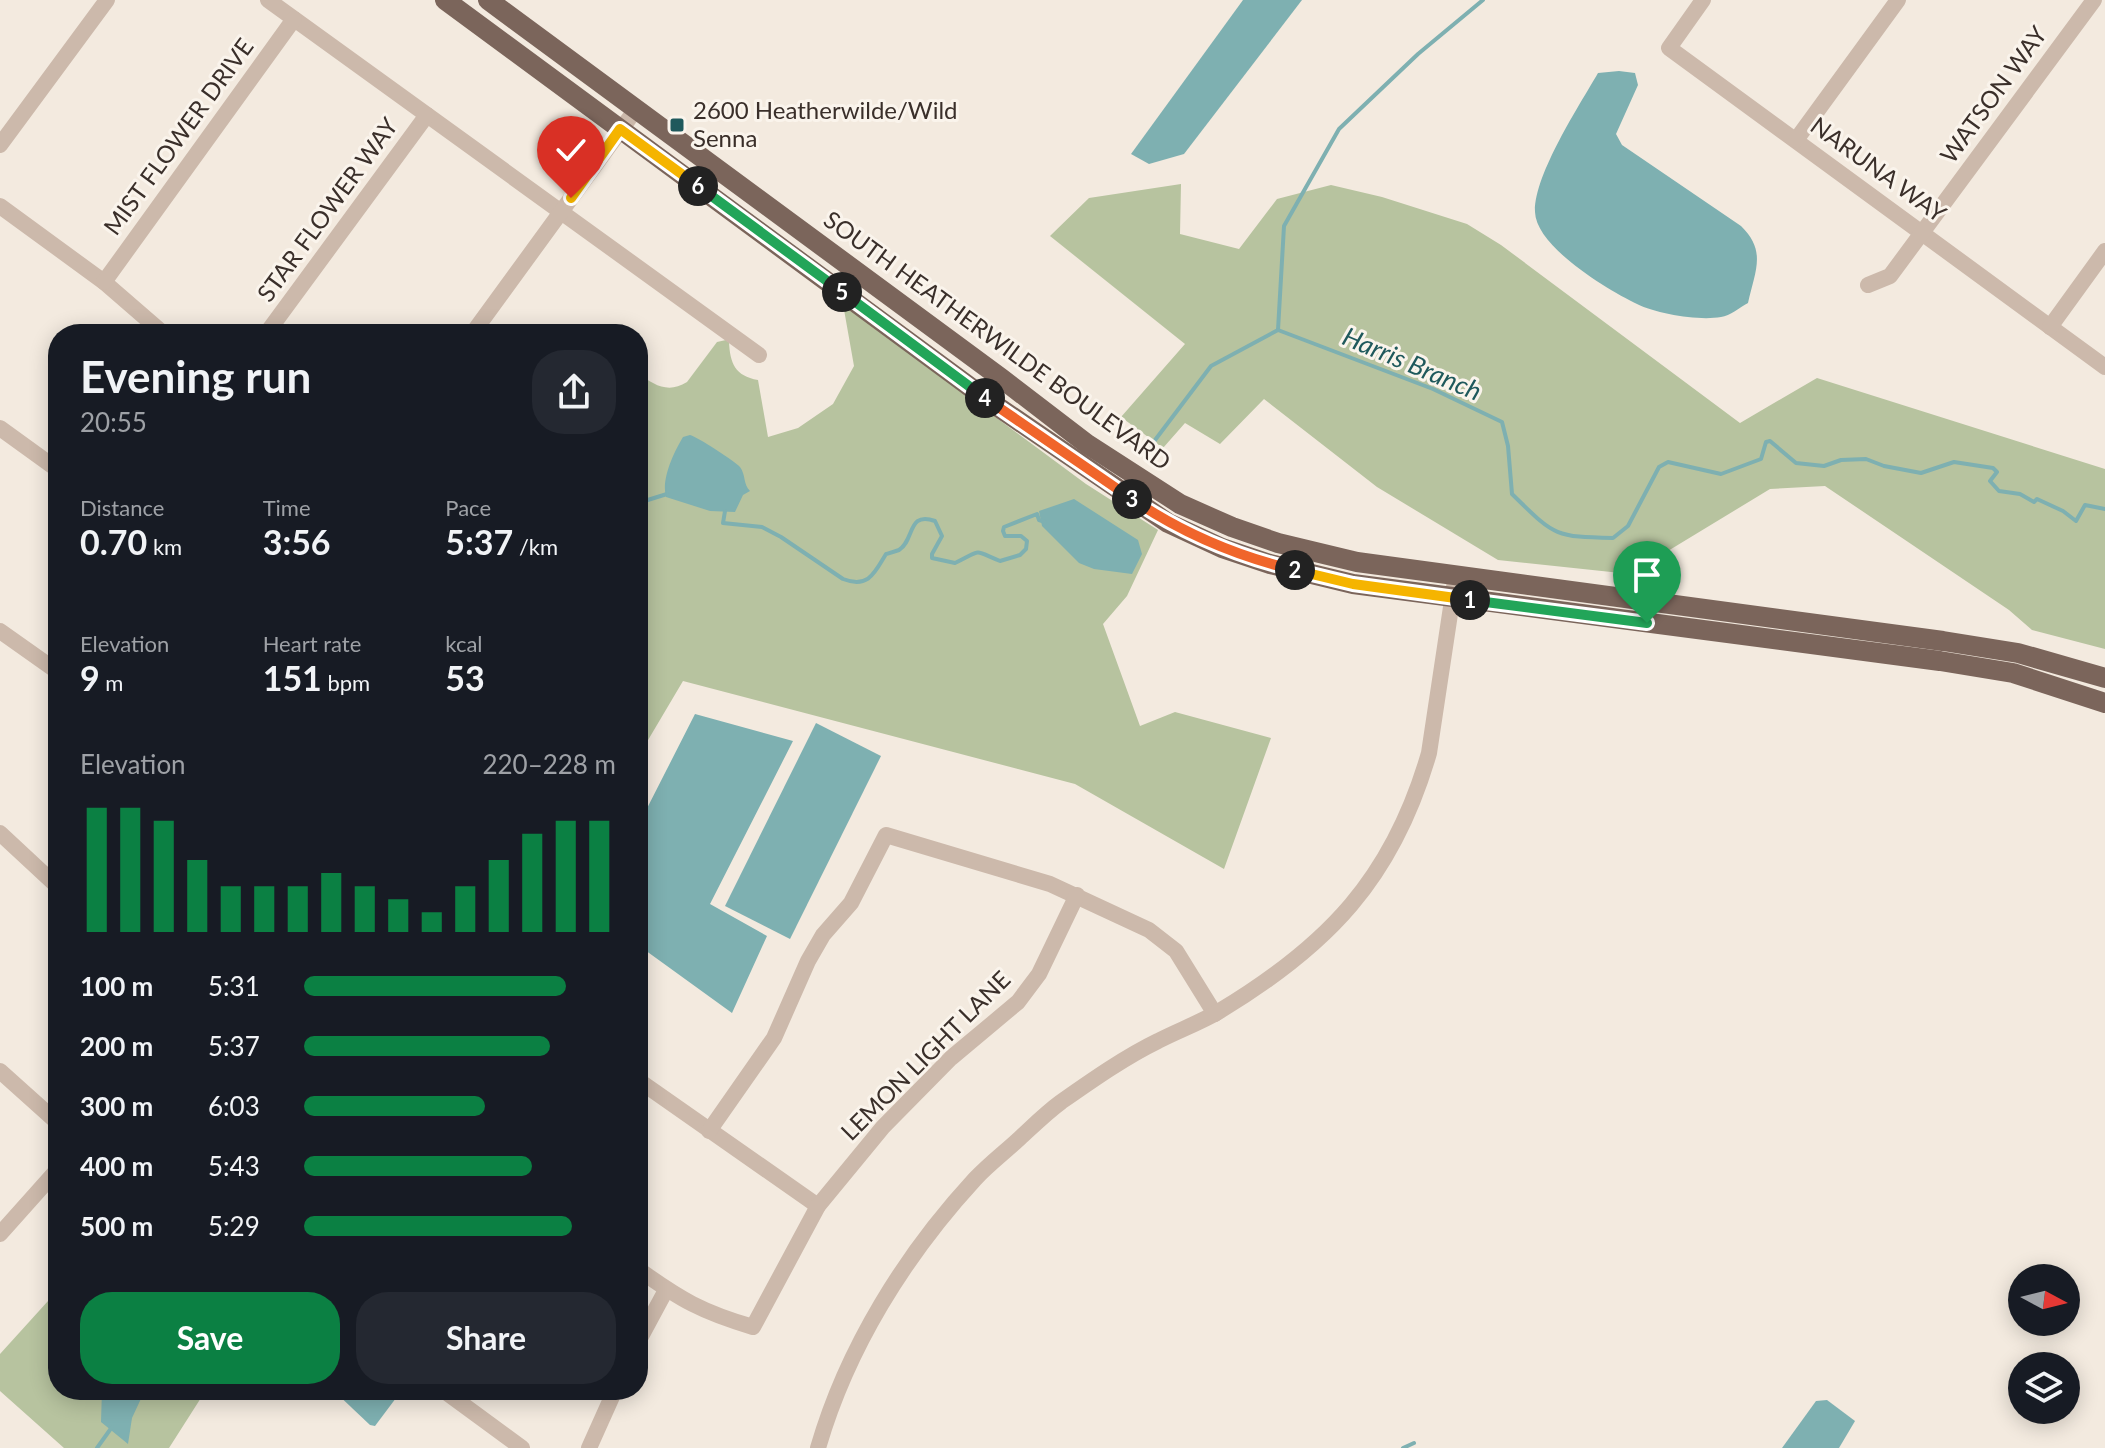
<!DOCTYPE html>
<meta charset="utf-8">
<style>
:root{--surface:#171b24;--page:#242831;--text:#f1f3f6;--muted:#9ea1a6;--accent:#0b8043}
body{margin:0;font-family:Lato,sans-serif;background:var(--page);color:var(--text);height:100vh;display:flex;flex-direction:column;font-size:30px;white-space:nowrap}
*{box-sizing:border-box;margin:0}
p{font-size:26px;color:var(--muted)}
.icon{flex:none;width:44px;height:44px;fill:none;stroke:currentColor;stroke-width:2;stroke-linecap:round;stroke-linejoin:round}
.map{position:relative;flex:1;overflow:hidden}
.side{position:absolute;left:48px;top:324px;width:600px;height:1076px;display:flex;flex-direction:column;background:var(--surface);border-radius:32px;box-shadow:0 4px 20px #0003}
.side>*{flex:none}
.needle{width:52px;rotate:97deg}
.controls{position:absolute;left:2008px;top:1264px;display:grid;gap:16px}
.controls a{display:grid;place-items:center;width:72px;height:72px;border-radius:50%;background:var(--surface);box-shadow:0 4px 20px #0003;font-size:40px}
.pin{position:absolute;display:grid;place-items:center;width:68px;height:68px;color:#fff;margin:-82px -34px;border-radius:50% 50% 50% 0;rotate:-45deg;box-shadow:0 0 8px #0007}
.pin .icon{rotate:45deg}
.km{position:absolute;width:40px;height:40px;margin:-20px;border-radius:50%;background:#222;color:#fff;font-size:22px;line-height:40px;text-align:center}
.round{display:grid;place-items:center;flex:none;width:84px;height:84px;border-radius:32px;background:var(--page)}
.summary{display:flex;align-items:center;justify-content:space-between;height:136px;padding:0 32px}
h1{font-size:44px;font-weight:700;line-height:60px}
.stats{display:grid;grid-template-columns:repeat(3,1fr);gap:12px;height:136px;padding:8px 32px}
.stats div{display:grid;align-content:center}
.stats b{font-size:34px;font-weight:700}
.stats small{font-size:22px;font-weight:400}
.stats p{font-size:22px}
.chart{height:224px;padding:16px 32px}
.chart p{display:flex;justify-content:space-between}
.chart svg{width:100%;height:144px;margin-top:8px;stroke:var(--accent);stroke-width:6}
.cta{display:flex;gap:16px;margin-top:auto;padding:16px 32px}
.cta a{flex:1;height:92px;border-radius:32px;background:var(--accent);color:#fff;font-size:32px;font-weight:700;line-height:92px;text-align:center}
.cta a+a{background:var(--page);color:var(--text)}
ul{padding:0 32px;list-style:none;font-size:26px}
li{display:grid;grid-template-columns:128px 96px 1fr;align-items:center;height:60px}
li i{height:20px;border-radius:10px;background:var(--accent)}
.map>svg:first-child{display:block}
</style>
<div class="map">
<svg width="2105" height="1448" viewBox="0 0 2105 1448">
<rect width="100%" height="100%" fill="#f3eadf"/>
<g fill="#b7c39f">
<polygon points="1181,184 1180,234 1239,249 1277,199 1331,185 1382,197 1467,224 1501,245 1740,423 1817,378 2105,469 2105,649 2032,630 2009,610 1825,486 1770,489 1630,574 1498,560 1377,487 1264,399 1220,444 1185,423 1163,448 1121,417 1185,344 1050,236 1089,198"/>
<path d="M843,304L1086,484L1158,530L1127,596L1103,624L1140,726L1175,712L1271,738L1224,869L1075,784L683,681L638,757V373C654,385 668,394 687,382L717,342L726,340L729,342C730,363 735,376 758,380L768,437L798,428L833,404L854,366Z"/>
<polygon points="58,1290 58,1390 206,1390 169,1448 64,1448 0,1391 0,1354"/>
</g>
<g fill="#7eb0b1">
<polygon points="1243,0 1302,0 1184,154 1149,164 1131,154"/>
<path d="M1619,71L1635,73L1638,85L1616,134L1622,145L1741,226C1767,251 1755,271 1748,303C1740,307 1730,316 1721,317C1699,321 1657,314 1637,304C1608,290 1536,247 1535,212C1534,175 1579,106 1598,73Z"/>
<path d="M690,435C696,436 736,462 740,467C746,475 743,484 750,491L743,495L735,512L710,511L666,497C661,479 674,452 683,437Z"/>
<polygon points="1074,499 1138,540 1142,554 1132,574 1094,569 1079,563 1042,526 1039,511"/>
<polygon points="695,714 793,741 710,904 767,936 732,1013 638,945 638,826"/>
<polygon points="816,723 881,756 790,939 725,906"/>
<polygon points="102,1390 145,1390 132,1418 128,1444 101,1422"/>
<polygon points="333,1390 402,1390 375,1426 370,1425"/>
<polygon points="1827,1400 1855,1421 1839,1448 1782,1448 1816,1401"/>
</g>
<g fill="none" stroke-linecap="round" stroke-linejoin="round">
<g stroke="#7eb0b1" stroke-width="4">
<path d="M1278,330L1433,389L1502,422L1508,446L1512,494C1554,535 1553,537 1613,538L1628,526L1659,467L1668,462L1721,474L1761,459L1766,442L1770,441L1796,463L1824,466L1841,460L1866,459L1884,466L1921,473L1954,462L1993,468L1997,472L1990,481L1999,491L2020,494L2034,502L2037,499L2063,511L2076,521L2085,505L2105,509"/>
<polyline points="1278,330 1284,226 1339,129 1418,54 1483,0"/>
<polyline points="638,450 646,465 638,483"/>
<polyline points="1146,452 1211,366 1278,330"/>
<polyline points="638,503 667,494"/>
<path d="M725,511L723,523L762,527L781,537L843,579C869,589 875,572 886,554C887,554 899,550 899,550C915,540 907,511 935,521L942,536L932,554V558L955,563C983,550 971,549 1000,561L1020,555L1026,549L1027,541L1021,536H1005L1003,531L1004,527L1037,514L1039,520L1045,522"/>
<polyline points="97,1448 112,1427"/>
<polyline points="1403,1448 1414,1443"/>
</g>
<g stroke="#ccb9ab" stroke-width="16">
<polyline points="268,0 759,355"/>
<polyline points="1703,0 1669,48 2105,367"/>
<polyline points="1796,140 1898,0"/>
<polyline points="0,145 107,0"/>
<polyline points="0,206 104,282 164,334"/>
<polyline points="104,282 294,19"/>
<polyline points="1868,285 1890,276 2094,0"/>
<polyline points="2050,327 2105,251"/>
<polyline points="266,334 427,115"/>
<polyline points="472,334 636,109"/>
<polyline points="0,428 58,470"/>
<polyline points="0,631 58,672"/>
<polyline points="0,833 58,887"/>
<polyline points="0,1071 58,1123"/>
<polyline points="638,1080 818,1206"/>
<polyline points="709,1131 774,1038 808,961 823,935 851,903 886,835 1050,884 1149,930 1176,951 1215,1014"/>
<polyline points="0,1234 58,1169"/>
<path d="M638,1269C681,1300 702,1312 753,1327L818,1206L883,1127L951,1058L1018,1002L1039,974L1077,895"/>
<polyline points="638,1342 666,1290"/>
<polyline points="443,1390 522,1448"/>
<polyline points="589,1448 615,1390"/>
<path d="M818,1448C847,1348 905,1255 975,1179C989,1164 1005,1152 1020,1138C1033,1126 1046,1113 1061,1102C1091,1081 1125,1057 1158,1041C1177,1031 1199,1023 1218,1012C1328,946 1393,878 1429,753L1456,574"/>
</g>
<g stroke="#7b655b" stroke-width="20">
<polyline points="445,0 985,398 1168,523 1222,548 1270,564 1353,584 1940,661 2013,673 2105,703"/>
<polyline points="488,0 1001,378 1087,444 1180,504 1232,527 1278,543 1357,562 1943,641 2018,653 2105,678"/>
</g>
</g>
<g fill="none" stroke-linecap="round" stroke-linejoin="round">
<defs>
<polyline id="split-1" points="1470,600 1647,623"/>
<polyline id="split-2" points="1295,570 1353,584 1470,600"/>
<path id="split-3" d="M1132,499C1182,533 1236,556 1295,570"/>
<polyline id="split-4" points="985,398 1132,499"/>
<polyline id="split-5" points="842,292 985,398"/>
<polyline id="split-6" points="698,186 842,292"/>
<polyline id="split-7" points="571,198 620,129 698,186"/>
</defs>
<use href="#split-1" stroke="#fff" stroke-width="16"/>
<use href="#split-2" stroke="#fff" stroke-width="16"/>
<use href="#split-3" stroke="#fff" stroke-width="16"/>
<use href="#split-4" stroke="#fff" stroke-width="16"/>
<use href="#split-5" stroke="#fff" stroke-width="16"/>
<use href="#split-6" stroke="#fff" stroke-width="16"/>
<use href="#split-7" stroke="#fff" stroke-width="16"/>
<use href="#split-1" stroke="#22a559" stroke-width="10"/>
<use href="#split-2" stroke="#f5b400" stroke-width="10"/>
<use href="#split-3" stroke="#f0652b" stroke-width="10"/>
<use href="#split-4" stroke="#f0652b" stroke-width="10"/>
<use href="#split-5" stroke="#22a559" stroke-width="10"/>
<use href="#split-6" stroke="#22a559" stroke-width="10"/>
<use href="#split-7" stroke="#f5b400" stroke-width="10"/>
</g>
<rect fill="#1f595c" stroke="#faf4ec" stroke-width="3" x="669" y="117" width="16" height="16" rx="4"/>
<g text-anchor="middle" stroke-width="6" stroke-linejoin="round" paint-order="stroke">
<g font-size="24" fill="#3a2f2a" stroke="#faf4ec">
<text transform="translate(1994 95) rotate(-54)" y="8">WATSON WAY</text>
<text transform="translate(179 137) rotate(-54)" y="8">MIST FLOWER DRIVE</text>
<text transform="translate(1878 170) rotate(36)" y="8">NARUNA WAY</text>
<text transform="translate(328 210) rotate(-54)" y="8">STAR FLOWER WAY</text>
<text transform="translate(997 341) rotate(36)" y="8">SOUTH HEATHERWILDE BOULEVARD</text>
<text transform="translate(926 1056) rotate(-45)" y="8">LEMON LIGHT LANE</text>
</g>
<g font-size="24" fill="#3a2f2a" stroke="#faf4ec" text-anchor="start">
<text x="693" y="119">2600 Heatherwilde/Wild<tspan x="693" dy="28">Senna</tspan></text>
</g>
<g font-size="26" font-style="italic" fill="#1f595c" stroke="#faf4ec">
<text transform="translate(1412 364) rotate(23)" y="9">Harris Branch</text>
</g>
</g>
</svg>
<div class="controls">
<a><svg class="needle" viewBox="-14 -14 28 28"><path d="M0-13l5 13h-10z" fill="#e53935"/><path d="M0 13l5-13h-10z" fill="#9ea1a6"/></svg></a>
<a><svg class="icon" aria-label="layers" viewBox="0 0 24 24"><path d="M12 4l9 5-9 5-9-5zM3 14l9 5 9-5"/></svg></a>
</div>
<div class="pin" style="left:1647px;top:623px;background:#1e9e55"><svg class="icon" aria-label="arrive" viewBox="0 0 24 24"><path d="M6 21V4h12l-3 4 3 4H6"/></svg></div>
<div class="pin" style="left:571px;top:198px;background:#d93025"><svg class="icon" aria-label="check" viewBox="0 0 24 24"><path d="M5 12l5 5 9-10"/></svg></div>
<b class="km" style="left:1470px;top:600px">1</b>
<b class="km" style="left:1295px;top:570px">2</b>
<b class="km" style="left:1132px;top:499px">3</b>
<b class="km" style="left:985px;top:398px">4</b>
<b class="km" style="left:842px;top:292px">5</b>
<b class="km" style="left:698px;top:186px">6</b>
<section class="side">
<div class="summary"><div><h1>Evening run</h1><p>20:55</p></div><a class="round"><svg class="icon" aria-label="share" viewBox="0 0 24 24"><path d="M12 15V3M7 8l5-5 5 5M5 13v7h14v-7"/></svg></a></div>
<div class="stats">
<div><p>Distance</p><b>0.70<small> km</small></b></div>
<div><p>Time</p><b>3:56</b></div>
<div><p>Pace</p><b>5:37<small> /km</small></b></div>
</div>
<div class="stats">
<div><p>Elevation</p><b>9<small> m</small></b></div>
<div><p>Heart rate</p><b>151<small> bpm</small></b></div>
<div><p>kcal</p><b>53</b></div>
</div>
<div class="chart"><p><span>Elevation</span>220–228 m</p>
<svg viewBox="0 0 160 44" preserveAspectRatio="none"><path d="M5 44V6M15 44V6M25 44V10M35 44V22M45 44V30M55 44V30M65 44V30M75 44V26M85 44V30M95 44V34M105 44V38M115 44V30M125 44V22M135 44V14M145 44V10M155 44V10"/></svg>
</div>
<ul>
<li><b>100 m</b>5:31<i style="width:84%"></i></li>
<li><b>200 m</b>5:37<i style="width:79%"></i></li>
<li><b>300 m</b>6:03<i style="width:58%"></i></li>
<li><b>400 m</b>5:43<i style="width:73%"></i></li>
<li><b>500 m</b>5:29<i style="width:86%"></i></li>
</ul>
<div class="cta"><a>Save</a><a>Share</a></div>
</section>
</div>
